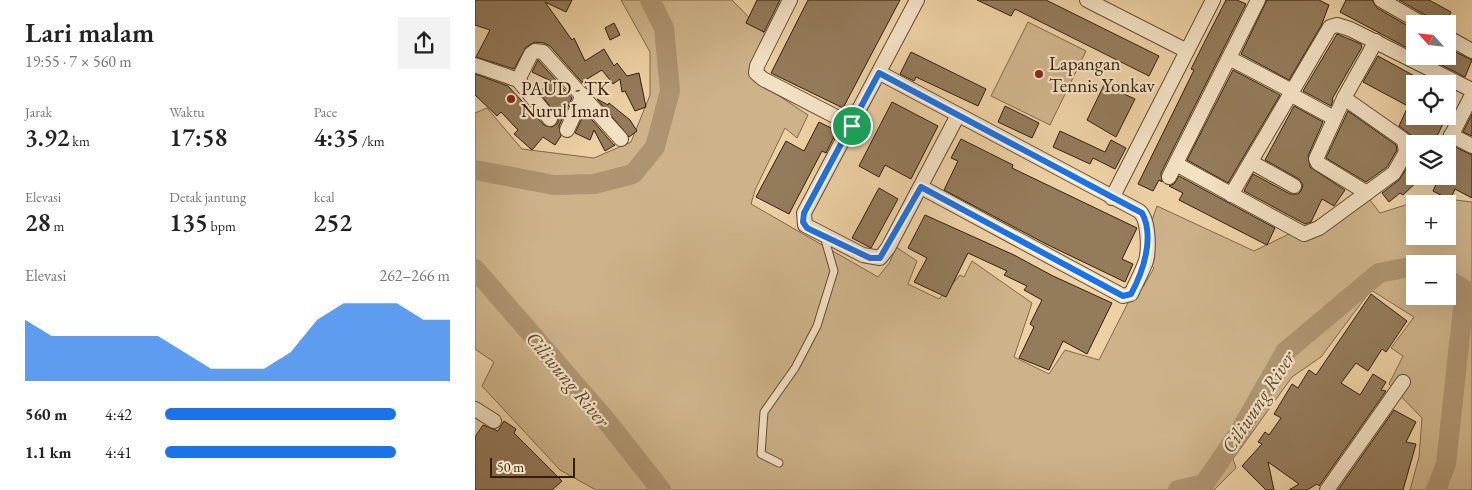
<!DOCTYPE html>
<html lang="id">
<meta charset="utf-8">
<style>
:root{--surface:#fff;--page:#f2f2f2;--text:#222;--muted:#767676;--accent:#1a73e8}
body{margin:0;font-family:"EB Garamond",serif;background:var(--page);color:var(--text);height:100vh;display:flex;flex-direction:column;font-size:19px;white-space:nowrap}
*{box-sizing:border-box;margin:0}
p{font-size:16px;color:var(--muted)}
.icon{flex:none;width:28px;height:28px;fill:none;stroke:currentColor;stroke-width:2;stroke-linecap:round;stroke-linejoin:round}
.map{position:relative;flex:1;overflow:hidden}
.side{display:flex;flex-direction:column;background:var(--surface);width:475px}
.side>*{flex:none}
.needle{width:32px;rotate:297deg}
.buttons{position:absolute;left:931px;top:15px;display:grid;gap:10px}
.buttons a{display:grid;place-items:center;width:50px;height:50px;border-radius:0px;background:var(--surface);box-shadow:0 5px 20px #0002;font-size:25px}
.scale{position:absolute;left:15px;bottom:12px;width:85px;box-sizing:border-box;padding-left:5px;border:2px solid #341e0b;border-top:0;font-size:14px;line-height:18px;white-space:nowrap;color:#341e0b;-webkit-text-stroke:4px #f3e1c4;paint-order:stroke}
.pin{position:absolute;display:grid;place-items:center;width:42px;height:42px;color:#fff;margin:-21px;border:2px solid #fff;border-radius:50%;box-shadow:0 1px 5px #0007}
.round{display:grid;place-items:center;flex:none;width:52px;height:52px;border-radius:0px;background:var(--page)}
.summary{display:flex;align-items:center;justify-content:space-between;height:85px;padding:0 25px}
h1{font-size:28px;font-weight:600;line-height:38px}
.metrics{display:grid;grid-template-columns:repeat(3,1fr);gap:8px;height:85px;padding:5px 25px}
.metrics div{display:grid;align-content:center}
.metrics b{font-size:25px;font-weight:600}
.metrics small{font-size:14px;font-weight:400}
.metrics p{font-size:14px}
.chart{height:140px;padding:10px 25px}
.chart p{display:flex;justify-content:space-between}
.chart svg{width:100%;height:90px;margin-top:5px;fill:var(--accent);opacity:.7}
ul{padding:0 25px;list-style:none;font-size:16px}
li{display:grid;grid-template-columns:80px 60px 1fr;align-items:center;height:38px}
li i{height:12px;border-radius:6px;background:var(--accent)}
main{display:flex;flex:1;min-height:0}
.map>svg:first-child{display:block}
</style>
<main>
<section class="side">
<div class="summary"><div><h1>Lari malam</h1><p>19:55 · 7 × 560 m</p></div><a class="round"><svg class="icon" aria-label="share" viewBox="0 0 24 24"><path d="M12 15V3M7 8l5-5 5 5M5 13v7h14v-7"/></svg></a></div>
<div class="metrics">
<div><p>Jarak</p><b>3.92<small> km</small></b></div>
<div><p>Waktu</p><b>17:58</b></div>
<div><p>Pace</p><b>4:35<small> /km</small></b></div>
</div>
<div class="metrics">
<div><p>Elevasi</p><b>28<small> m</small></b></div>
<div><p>Detak jantung</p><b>135<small> bpm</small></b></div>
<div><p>kcal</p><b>252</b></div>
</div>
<div class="chart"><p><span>Elevasi</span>262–266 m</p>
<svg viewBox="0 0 160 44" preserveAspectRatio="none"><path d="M0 44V14L10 22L20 22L30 22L40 22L50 22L60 30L70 38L80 38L90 38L100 30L110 14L120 6L130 6L140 6L150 14L160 14V44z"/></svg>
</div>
<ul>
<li><b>560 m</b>4:42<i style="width:81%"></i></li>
<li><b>1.1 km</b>4:41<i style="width:81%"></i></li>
</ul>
</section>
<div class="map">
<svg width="997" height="490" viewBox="0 0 997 490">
<rect width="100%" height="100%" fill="#edd1a4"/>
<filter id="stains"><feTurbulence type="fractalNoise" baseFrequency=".004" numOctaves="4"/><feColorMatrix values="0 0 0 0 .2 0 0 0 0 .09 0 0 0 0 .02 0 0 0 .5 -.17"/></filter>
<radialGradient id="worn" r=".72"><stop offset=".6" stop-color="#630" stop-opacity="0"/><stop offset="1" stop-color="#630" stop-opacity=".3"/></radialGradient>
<g fill="#ceb38a" stroke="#81684a" fill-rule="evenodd">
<path d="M146,0H257L290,34L283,50L289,86L333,115L322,138L310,128L280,190L276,204L403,277L415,262L421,247L442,261L433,284L464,299L485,275L489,277L497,261L557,303L539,357L574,374L590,350L624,360L662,285L668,287L679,268L665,254L682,206L779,251L892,196L905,213L956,197L997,202V490H935L944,457L947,418L914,384L928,356L916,348L939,317L896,290L846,357L817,377L758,459L761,468L739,490H121L85,470L7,386L19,362L0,349V113L12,108L47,149L119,158L156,142L175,95V52ZM940,204H972V236H940ZM940,264H972V296H940Z"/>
<polygon points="553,22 611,51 575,125 516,96"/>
</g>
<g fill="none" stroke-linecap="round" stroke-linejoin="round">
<g stroke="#ae9470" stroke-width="20">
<polyline points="0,170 79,185 119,184 158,174 180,147 195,91 189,28 175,0"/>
<polyline points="0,269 130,419 186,490"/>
<polyline points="703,490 729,484 764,433 810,352 904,273 940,266"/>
<polyline points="961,490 971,464 990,290 972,279"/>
</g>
</g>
<g fill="#947b5b" stroke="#341e0b">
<polygon points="0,0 97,0 91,12 70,2 97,40 99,38 110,61 129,49 139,66 142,63 152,76 164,73 171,107 160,111 150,91 147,92 145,79 138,84 127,70 107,82 111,87 75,46 69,43 60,42 51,47 39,69 1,57 15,30 0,25"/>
<polygon points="282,0 305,0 289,32 271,23"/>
<polygon points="333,0 425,0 368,108 296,73"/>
<polygon points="502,0 571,0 684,56 674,76 540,9 536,16"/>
<polygon points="751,0 762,0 771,4 686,173 687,182 684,180 678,191 663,184 719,70 716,69 732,37"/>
<polygon points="792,0 844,0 854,5 846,26 814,80 766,54"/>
<polygon points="871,0 897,0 902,8 940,30 940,52 865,12"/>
<polygon points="924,0 954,0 976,12 970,24 957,24 952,16"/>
<polygon points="139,23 145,35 135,40 130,28"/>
<polygon points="862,34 886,44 887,47 857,99 858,100 856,106 828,91"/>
<polygon points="972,48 997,60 990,77 949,56 972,56"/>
<polygon points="436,52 511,89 503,106 441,77 439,81 425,74"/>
<polygon points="903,56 945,79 940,84 931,105 888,82"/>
<polygon points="63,60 97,98 84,126 86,136 80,145 68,137 57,150 39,134 43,130 26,112 22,116 0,95 0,74 33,86 69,125 77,127 83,123 83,117 64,92 76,81 57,72"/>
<polygon points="758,70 805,95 753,183 712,160"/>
<polygon points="629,85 660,99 641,137 612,120"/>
<polygon points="940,91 940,116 972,116 958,144 940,144 939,146 936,135 924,126"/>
<polygon points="122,99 133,105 134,103 155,120 162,131 154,137"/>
<polygon points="417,102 463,126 436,179 410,165 404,177 384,166"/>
<polygon points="530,106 564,123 557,138 523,122"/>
<polygon points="819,106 848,122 833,156 835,167 870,190 859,206 847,199 836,222 830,224 769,191 778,174 815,194 823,194 826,191 828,185 824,179 790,160"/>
<polygon points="873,111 921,145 922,150 912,167 891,182 851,158"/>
<polygon points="110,112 139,145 140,145 130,151 119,130 115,140 100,133"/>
<polygon points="997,114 997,136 988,132"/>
<polygon points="344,122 362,131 351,153 347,151 314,214 281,197 311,141 329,151"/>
<polygon points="585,131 630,152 636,140 651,148 640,169 618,158 615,164 578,147"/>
<polygon points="486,139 538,165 537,168 662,228 647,259 658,264 650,282 571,244 469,190 483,161 476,158"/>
<polygon points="980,147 997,155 997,198 980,189 975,200 958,191 965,176 972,176 972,155"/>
<polygon points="935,163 940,165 940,176 948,176 928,195 925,193 914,202 907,193 924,180"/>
<polygon points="704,176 800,228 792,245 704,200 708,193 694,186 699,184"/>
<polygon points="404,188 423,199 396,248 377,238"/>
<polygon points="450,215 539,255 578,276 637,303 612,354 588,341 574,370 544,358 559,327 555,324 567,300 549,290 552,286 529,275 532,271 493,253 471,297 439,282 452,258 433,248"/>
<polygon points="896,294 932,321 911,352 907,349 893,371 881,363 866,383 885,395 898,374 911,382 906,390 911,391 844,486 842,484 832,490 814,490 824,484 793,462 799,490 791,490 767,466 787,444 783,442 790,432 794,435 806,418 799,414 817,384 823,388 834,370 841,375"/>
<polygon points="919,410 941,422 931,442 941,444 928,490 863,490"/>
<polygon points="29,421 41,429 39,433 87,481 77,490 0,490 0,437 8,425 23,431"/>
</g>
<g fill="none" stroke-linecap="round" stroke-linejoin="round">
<defs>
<polyline id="lane" points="304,463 286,454 289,412 320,368 342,326 359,271 349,236"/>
<g id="street">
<polyline points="315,0 282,66 281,73 288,79 377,125"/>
<polyline points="442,0 329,213 330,225 388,255 405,258 413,248 483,115"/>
<polyline points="612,0 712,51"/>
<polyline points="906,0 948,24"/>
<polyline points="972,37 997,51"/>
<polyline points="754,58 817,91"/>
<polyline points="0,65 43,80 56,54 60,51 68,52 146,139"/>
<path d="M405,73L664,211C674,219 674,249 671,261C667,272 661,283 656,294L648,296L446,187"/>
<polyline points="43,80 75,119"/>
<polyline points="815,94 859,118"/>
<polyline points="869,98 929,140 931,152"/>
<polyline points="92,130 108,95"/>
<polyline points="976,135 997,146"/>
<polyline points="972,144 997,95"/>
<polyline points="776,162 819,186"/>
<polyline points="701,164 829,234 844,228 919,173 931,152 940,156"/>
<polyline points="694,177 783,0"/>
<polyline points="892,193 843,163 841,159 869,98 901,41"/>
<polyline points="756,195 855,27 862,25 875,29 997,90"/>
<polyline points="637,198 738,0"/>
<polyline points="0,409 19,421"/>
<polyline points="852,490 928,382"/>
</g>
</defs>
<use href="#lane" stroke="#624b31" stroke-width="9"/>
<use href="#street" stroke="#624b31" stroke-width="16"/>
<use href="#lane" stroke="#f3e1c4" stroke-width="7"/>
<use href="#street" stroke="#f3e1c4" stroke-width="14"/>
</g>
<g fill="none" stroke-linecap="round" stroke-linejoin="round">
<defs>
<path id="route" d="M404,73L667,213C680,237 668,272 656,294L648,296L446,187L405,258H395L332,228L328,222L329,213Z"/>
</defs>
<use href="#route" stroke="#fff" stroke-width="10"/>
<use href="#route" stroke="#1a73e8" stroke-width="6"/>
</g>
<g fill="#8f2418" stroke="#f3e1c4" stroke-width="2">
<circle cx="564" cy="74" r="5"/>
<circle cx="36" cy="99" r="5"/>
</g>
<g text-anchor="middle" stroke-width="4.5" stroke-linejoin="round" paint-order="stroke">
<g font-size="19" fill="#341e0b" stroke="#f3e1c4" text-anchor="start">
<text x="574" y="70">Lapangan<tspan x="574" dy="22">Tennis Yonkav</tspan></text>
<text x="46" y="95">PAUD - TK<tspan x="46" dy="22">Nurul Iman</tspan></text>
</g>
<g font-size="20" font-style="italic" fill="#5f472e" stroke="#f3e1c4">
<text transform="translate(93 379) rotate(50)" y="7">Ciliwung River</text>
<text transform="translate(783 402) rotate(-57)" y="7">Ciliwung River</text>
</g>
</g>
<rect width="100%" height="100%" filter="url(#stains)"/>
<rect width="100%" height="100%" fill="url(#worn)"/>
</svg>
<div class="buttons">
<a><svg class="needle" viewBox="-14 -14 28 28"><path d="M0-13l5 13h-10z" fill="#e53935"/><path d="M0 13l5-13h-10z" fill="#767676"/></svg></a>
<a><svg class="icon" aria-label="locate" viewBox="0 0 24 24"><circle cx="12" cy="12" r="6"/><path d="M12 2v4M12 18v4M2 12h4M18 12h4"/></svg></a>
<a><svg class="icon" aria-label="layers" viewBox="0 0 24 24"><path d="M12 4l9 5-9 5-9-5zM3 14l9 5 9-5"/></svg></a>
<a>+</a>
<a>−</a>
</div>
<div class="scale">50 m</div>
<div class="pin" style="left:377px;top:126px;background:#1e9e55"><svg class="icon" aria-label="arrive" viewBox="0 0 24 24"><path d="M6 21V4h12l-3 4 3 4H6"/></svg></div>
</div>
</main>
